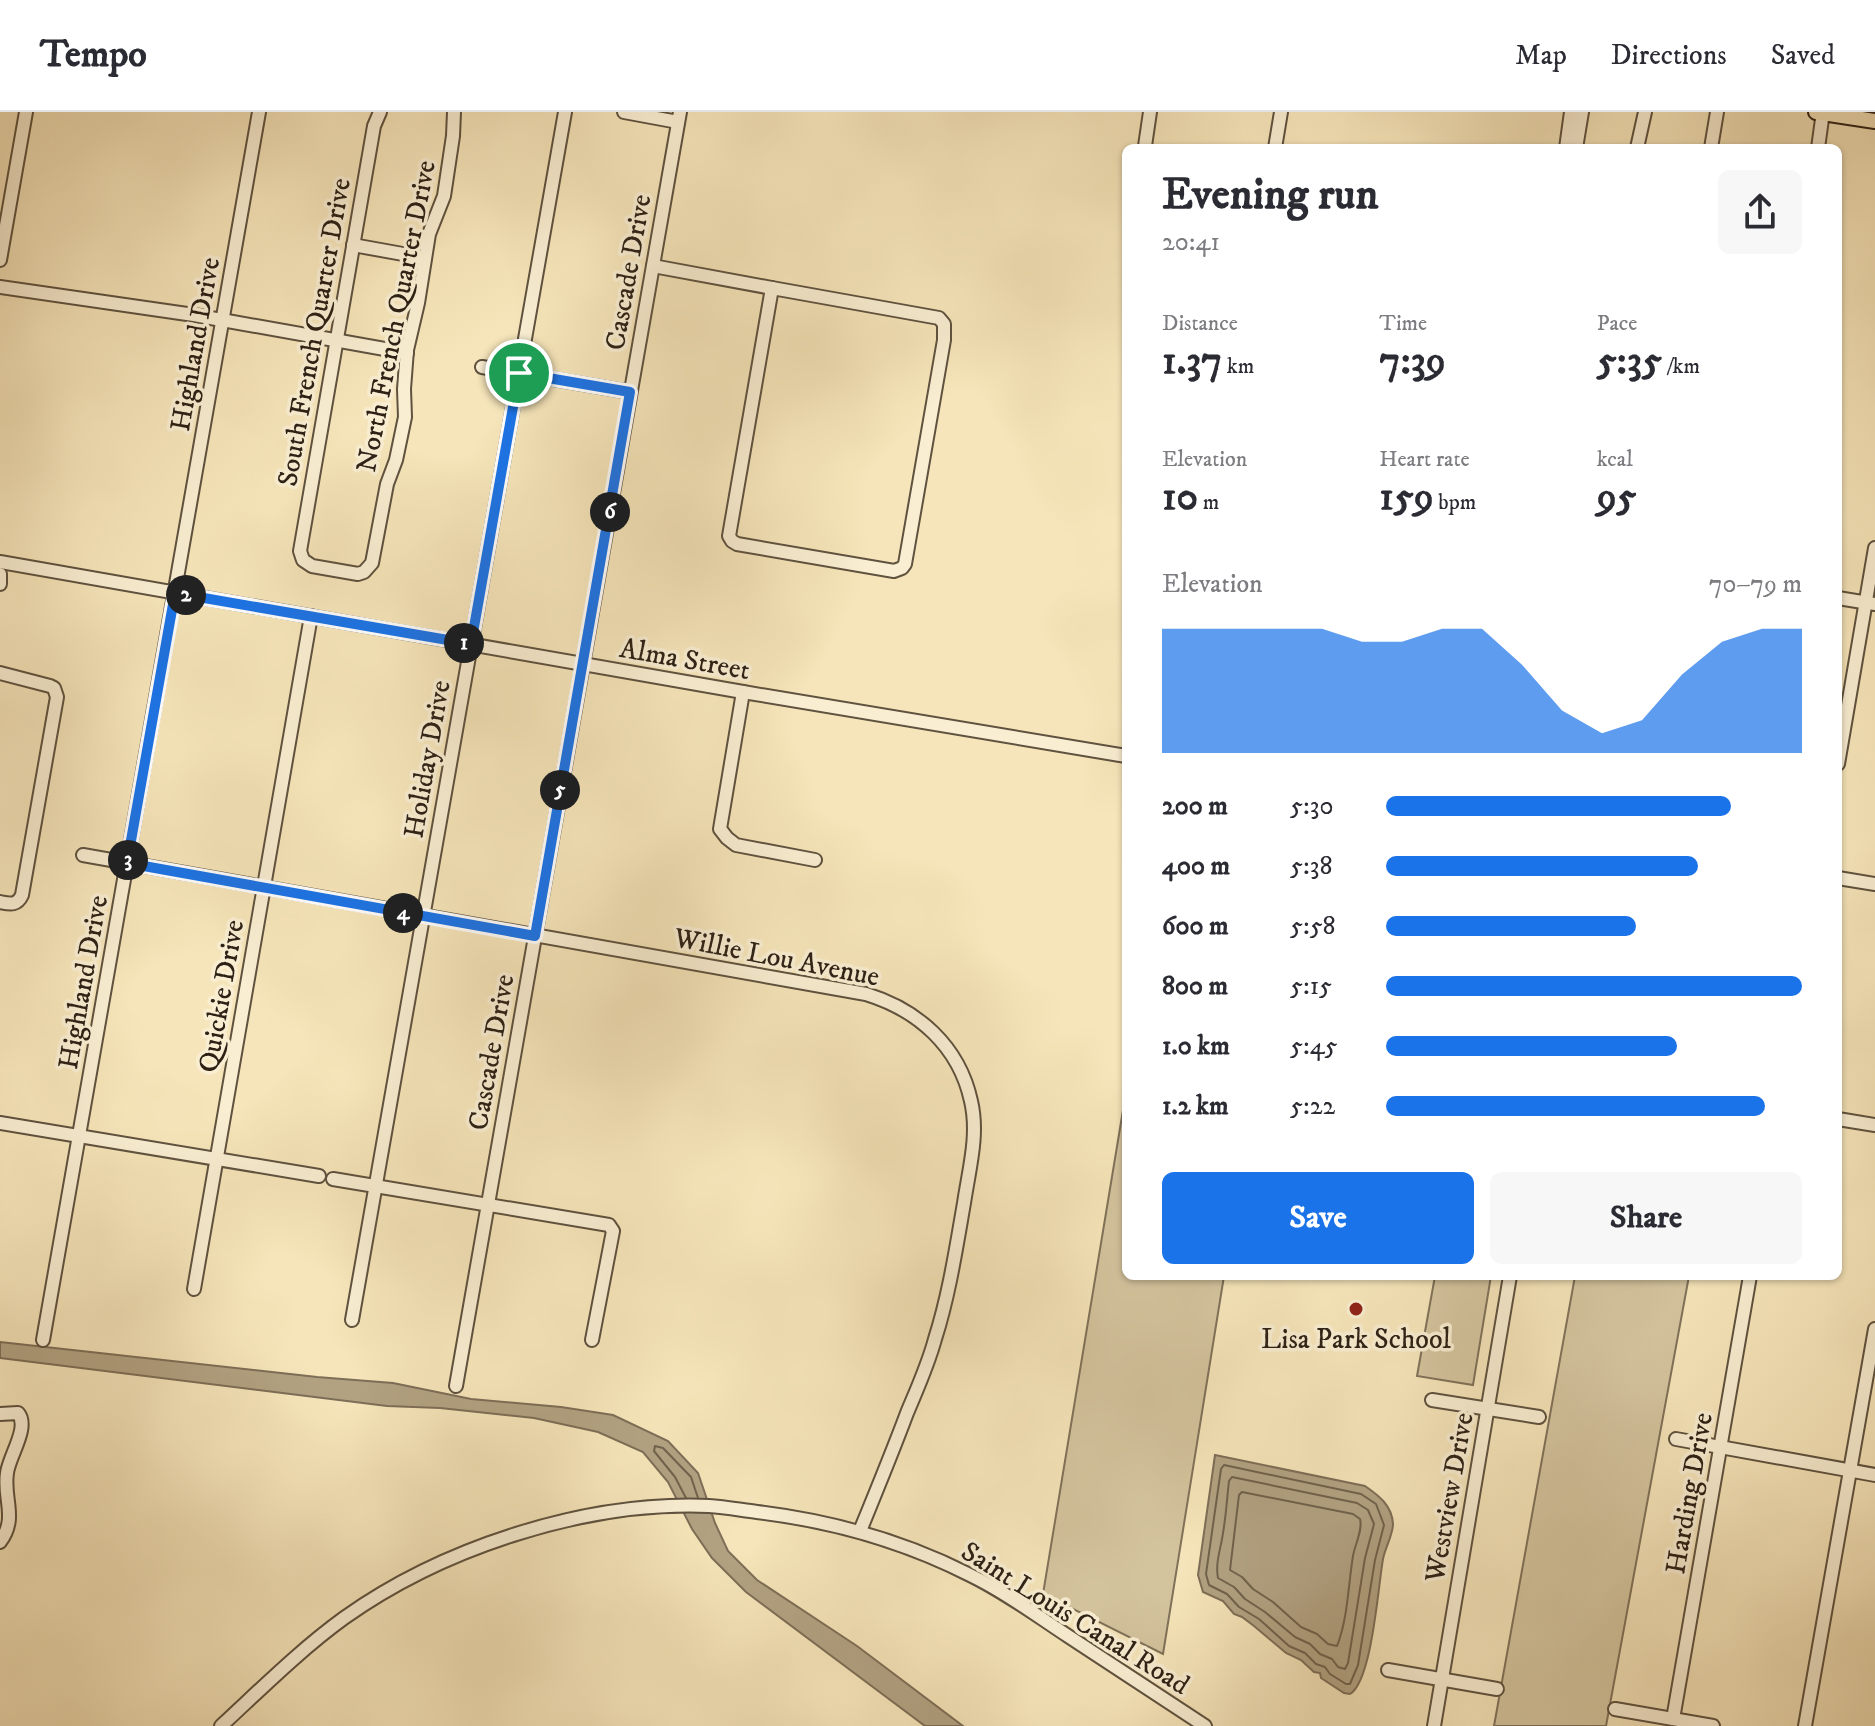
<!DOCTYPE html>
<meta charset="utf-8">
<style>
:root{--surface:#fff;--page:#f7f7f7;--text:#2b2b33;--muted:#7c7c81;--line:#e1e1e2;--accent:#1a73e8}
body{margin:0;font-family:"IM FELL DW Pica",serif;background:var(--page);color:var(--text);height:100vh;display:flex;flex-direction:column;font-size:30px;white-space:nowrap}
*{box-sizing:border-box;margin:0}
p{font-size:26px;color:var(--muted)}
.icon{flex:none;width:44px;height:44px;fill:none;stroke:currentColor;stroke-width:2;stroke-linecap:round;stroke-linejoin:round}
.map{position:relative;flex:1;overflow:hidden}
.panel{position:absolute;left:1122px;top:32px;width:720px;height:1136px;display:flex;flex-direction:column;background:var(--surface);border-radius:12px;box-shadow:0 2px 6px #0004}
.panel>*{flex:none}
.pin{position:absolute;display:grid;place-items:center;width:68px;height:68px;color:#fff;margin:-34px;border:4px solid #fff;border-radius:50%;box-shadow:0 2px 8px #0007}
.km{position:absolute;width:40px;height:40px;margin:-20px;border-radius:50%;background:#222;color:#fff;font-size:22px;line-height:40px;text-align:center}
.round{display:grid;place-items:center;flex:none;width:84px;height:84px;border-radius:12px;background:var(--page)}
.summary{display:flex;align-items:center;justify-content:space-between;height:136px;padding:0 40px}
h1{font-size:44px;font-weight:700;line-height:60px}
.figures{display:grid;grid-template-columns:repeat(3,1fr);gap:12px;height:136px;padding:8px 40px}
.figures div{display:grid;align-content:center}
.figures b{font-size:40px;font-weight:700}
.figures small{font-size:22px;font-weight:400}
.figures p{font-size:22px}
.chart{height:224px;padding:16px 40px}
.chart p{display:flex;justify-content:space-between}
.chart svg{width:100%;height:144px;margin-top:8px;fill:var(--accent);opacity:.7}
.action{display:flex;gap:16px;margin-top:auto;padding:16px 40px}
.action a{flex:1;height:92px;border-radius:12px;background:var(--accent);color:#fff;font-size:32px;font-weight:700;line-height:92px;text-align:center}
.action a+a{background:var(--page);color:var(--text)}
ul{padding:0 40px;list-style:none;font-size:26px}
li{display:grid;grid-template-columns:128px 96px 1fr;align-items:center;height:60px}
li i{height:20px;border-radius:10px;background:var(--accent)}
header{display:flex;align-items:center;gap:48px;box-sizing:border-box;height:112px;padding:0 40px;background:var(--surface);border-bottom:2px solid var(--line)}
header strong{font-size:38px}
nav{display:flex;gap:44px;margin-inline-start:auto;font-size:28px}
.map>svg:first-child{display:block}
</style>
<header>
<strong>Tempo</strong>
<nav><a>Map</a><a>Directions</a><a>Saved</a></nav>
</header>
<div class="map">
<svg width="1875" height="1614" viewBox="0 0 1875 1614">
<rect width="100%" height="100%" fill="#f6e5ba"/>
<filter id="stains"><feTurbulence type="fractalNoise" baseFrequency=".0025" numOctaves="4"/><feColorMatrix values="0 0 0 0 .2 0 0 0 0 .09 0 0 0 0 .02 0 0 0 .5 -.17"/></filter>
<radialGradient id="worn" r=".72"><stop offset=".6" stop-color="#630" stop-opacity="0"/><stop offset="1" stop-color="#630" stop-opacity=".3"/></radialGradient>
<g fill="#d4c49e" stroke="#80725a" stroke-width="2">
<polygon points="1126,980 1126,1164 1224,1164 1163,1542 1043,1482"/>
<polygon points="1435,1164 1491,1164 1473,1273 1417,1264"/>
<polygon points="1575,1164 1689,1164 1606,1614 1494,1614"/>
</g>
<g fill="#b2a282" stroke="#7d6e57" stroke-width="2">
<polygon points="0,1230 317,1265 393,1271 471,1287 561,1295 613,1303 668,1329 698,1361 715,1411 728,1439 757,1468 857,1534 963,1614 925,1614 746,1480 712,1446 692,1417 668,1370 643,1340 598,1320 534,1306 440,1296 387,1294 0,1246"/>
<path d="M1215,1343L1365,1374C1378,1383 1392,1393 1393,1412C1393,1423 1385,1436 1383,1447C1378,1475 1372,1569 1350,1582L1344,1581L1321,1566L1320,1561L1314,1560L1301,1548L1286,1541L1254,1514L1242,1505L1234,1502L1223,1489L1203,1480L1198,1463Z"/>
</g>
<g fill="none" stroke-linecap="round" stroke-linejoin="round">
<g stroke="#70624c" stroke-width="2">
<polygon points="1224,1353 1361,1382 1376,1392 1384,1413 1375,1448 1358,1553 1350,1572 1346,1572 1330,1562 1325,1555 1316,1552 1305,1541 1289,1534 1259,1507 1239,1495 1227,1482 1209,1473 1206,1462 1221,1357"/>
<path d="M1232,1365L1357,1391L1368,1398L1374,1412L1365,1446L1348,1551L1345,1557L1338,1555L1332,1547L1320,1542L1310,1532L1295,1525L1265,1500L1245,1487L1234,1475L1218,1466C1215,1451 1221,1436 1223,1421C1226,1404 1227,1386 1229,1369Z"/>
<path d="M1242,1380L1353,1402L1360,1407C1363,1418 1355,1432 1353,1444C1348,1474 1348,1506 1337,1534L1328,1532L1317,1522L1301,1515L1273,1490L1253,1477L1242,1465L1230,1458L1239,1383Z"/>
<polyline points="686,1386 675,1365 654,1339 655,1334 663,1336 691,1365 698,1386"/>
</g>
<defs>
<g id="minor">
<polyline points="380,0 374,14 300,439 303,448 312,454 358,462 364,460 372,451 387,372 396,348 405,305 404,277 407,238 418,191 429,122 444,84 453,24 454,0"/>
<polyline points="624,0 678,10"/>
<polyline points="1145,34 1150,0"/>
<polyline points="1275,36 1281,0"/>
<polyline points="1566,36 1571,0"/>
<polyline points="1576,36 1582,0"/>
<polyline points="1637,36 1645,0"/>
<polyline points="1711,36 1717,0"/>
<polyline points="1818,36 1823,0"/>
<polyline points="353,133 425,146"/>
<polyline points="0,148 26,0"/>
<polyline points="653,154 772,176"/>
<polyline points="0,175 194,203 407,241"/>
<polygon points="772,176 939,206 944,212 944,228 905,452 902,456 894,459 737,432 732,429 729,424"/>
<polyline points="482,255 630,280"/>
<polyline points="0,450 743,580 1126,644"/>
<polyline points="0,462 0,472"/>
<polyline points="1838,486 1875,492"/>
<path d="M0,561L50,574L54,576L57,585L22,783C17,794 10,792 0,790"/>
<polyline points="743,580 720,717 727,726 736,733 815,748"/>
<polyline points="1838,652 1875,436"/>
<path d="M83,743L866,882C918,898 959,934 971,989C979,1023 969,1057 964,1091C956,1137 949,1183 935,1227C928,1253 917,1277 907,1301C892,1341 876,1380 860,1419"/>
<polyline points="1838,766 1875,772"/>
<polyline points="1838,1007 1875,1013"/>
<polyline points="0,1011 319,1064"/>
<polyline points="333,1067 609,1113 613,1119 592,1228"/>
<polyline points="194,1177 311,504"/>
<polyline points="352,1208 565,0"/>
<polyline points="43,1228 259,0"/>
<polyline points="456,1274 680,0"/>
<polyline points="1432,1288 1539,1305"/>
<path d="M0,1302L18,1301C30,1315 9,1344 7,1361C3,1387 18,1406 0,1430"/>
<polyline points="1676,1327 1875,1363"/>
<polyline points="1388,1558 1497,1577"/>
<polyline points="1615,1597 1713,1614"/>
<polyline points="1673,1607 1750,1164"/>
<path d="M221,1614C261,1577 300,1538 344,1506C444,1435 586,1389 709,1394C725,1395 741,1398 757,1400C832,1409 903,1429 970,1463C1005,1480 1036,1503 1068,1524C1114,1554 1159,1584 1205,1614"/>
<polyline points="1434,1614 1510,1164"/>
<polyline points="1805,1614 1875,1217"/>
</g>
<polyline id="major" points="1816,0 1875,9"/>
</defs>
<use href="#minor" stroke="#5f523f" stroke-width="16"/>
<use href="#major" stroke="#2d2116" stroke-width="18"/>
<use href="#minor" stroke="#f9eed2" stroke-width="12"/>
<use href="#major" stroke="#f6e5ba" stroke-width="14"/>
</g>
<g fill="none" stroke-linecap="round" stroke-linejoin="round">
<defs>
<polygon id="route" points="519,261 630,280 535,824 127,751 175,481 471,532"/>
</defs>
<use href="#route" stroke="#fff" stroke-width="16"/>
<use href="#route" stroke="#1a73e8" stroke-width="10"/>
</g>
<circle fill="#8f2418" stroke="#f9eed2" stroke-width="3" cx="1356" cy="1197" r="8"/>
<g text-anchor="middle" stroke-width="7" stroke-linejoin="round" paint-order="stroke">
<g font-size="28" fill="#2d2116" stroke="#f9eed2">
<text transform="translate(627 160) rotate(-80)" y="10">Cascade Drive</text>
<text transform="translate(395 204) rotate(-79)" y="10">North French Quarter Drive</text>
<text transform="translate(313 220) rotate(-80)" y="10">South French Quarter Drive</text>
<text transform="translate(194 232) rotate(-80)" y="10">Highland Drive</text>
<text transform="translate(685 546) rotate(10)" y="10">Alma Street</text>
<text transform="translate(426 647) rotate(-80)" y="10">Holiday Drive</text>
<text transform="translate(777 844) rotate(11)" y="10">Willie Lou Avenue</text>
<text transform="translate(82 870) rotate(-80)" y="10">Highland Drive</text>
<text transform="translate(220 884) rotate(-80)" y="10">Quickie Drive</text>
<text transform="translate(490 940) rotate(-80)" y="10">Cascade Drive</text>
<text transform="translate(1688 1381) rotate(-80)" y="10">Harding Drive</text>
<text transform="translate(1448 1385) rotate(-80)" y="10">Westview Drive</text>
<text transform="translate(1076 1505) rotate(32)" y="10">Saint Louis Canal Road</text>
</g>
<g font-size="28" fill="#2d2116" stroke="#f9eed2">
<text x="1356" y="1236">Lisa Park School</text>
</g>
</g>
<rect width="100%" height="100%" filter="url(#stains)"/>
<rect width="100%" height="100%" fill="url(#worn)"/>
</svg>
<div class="pin" style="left:519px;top:261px;background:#1e9e55"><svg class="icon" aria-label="arrive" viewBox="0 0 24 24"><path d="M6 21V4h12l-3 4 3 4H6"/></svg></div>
<b class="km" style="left:464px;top:531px">1</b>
<b class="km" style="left:186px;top:483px">2</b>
<b class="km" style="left:128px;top:748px">3</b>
<b class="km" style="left:403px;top:801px">4</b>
<b class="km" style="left:560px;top:678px">5</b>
<b class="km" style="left:610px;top:400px">6</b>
<section class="panel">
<div class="summary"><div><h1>Evening run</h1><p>20:41</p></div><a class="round"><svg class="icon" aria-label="share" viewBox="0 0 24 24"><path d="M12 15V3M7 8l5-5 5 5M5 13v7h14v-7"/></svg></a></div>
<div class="figures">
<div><p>Distance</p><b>1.37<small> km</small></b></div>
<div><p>Time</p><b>7:39</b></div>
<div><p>Pace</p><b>5:35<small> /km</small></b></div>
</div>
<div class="figures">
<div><p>Elevation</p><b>10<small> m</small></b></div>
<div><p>Heart rate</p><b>159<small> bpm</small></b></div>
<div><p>kcal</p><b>95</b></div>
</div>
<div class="chart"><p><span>Elevation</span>70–79 m</p>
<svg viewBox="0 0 160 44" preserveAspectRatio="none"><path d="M0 44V6L10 6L20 6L30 6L40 6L50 10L60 10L70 6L80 6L90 17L100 31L110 38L120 34L130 20L140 10L150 6L160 6V44z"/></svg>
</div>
<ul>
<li><b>200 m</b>5:30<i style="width:83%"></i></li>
<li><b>400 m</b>5:38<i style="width:75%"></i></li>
<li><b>600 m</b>5:58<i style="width:60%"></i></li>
<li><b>800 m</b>5:15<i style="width:100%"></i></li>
<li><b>1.0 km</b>5:45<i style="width:70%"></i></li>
<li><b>1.2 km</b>5:22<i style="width:91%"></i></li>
</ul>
<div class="action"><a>Save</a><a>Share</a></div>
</section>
</div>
